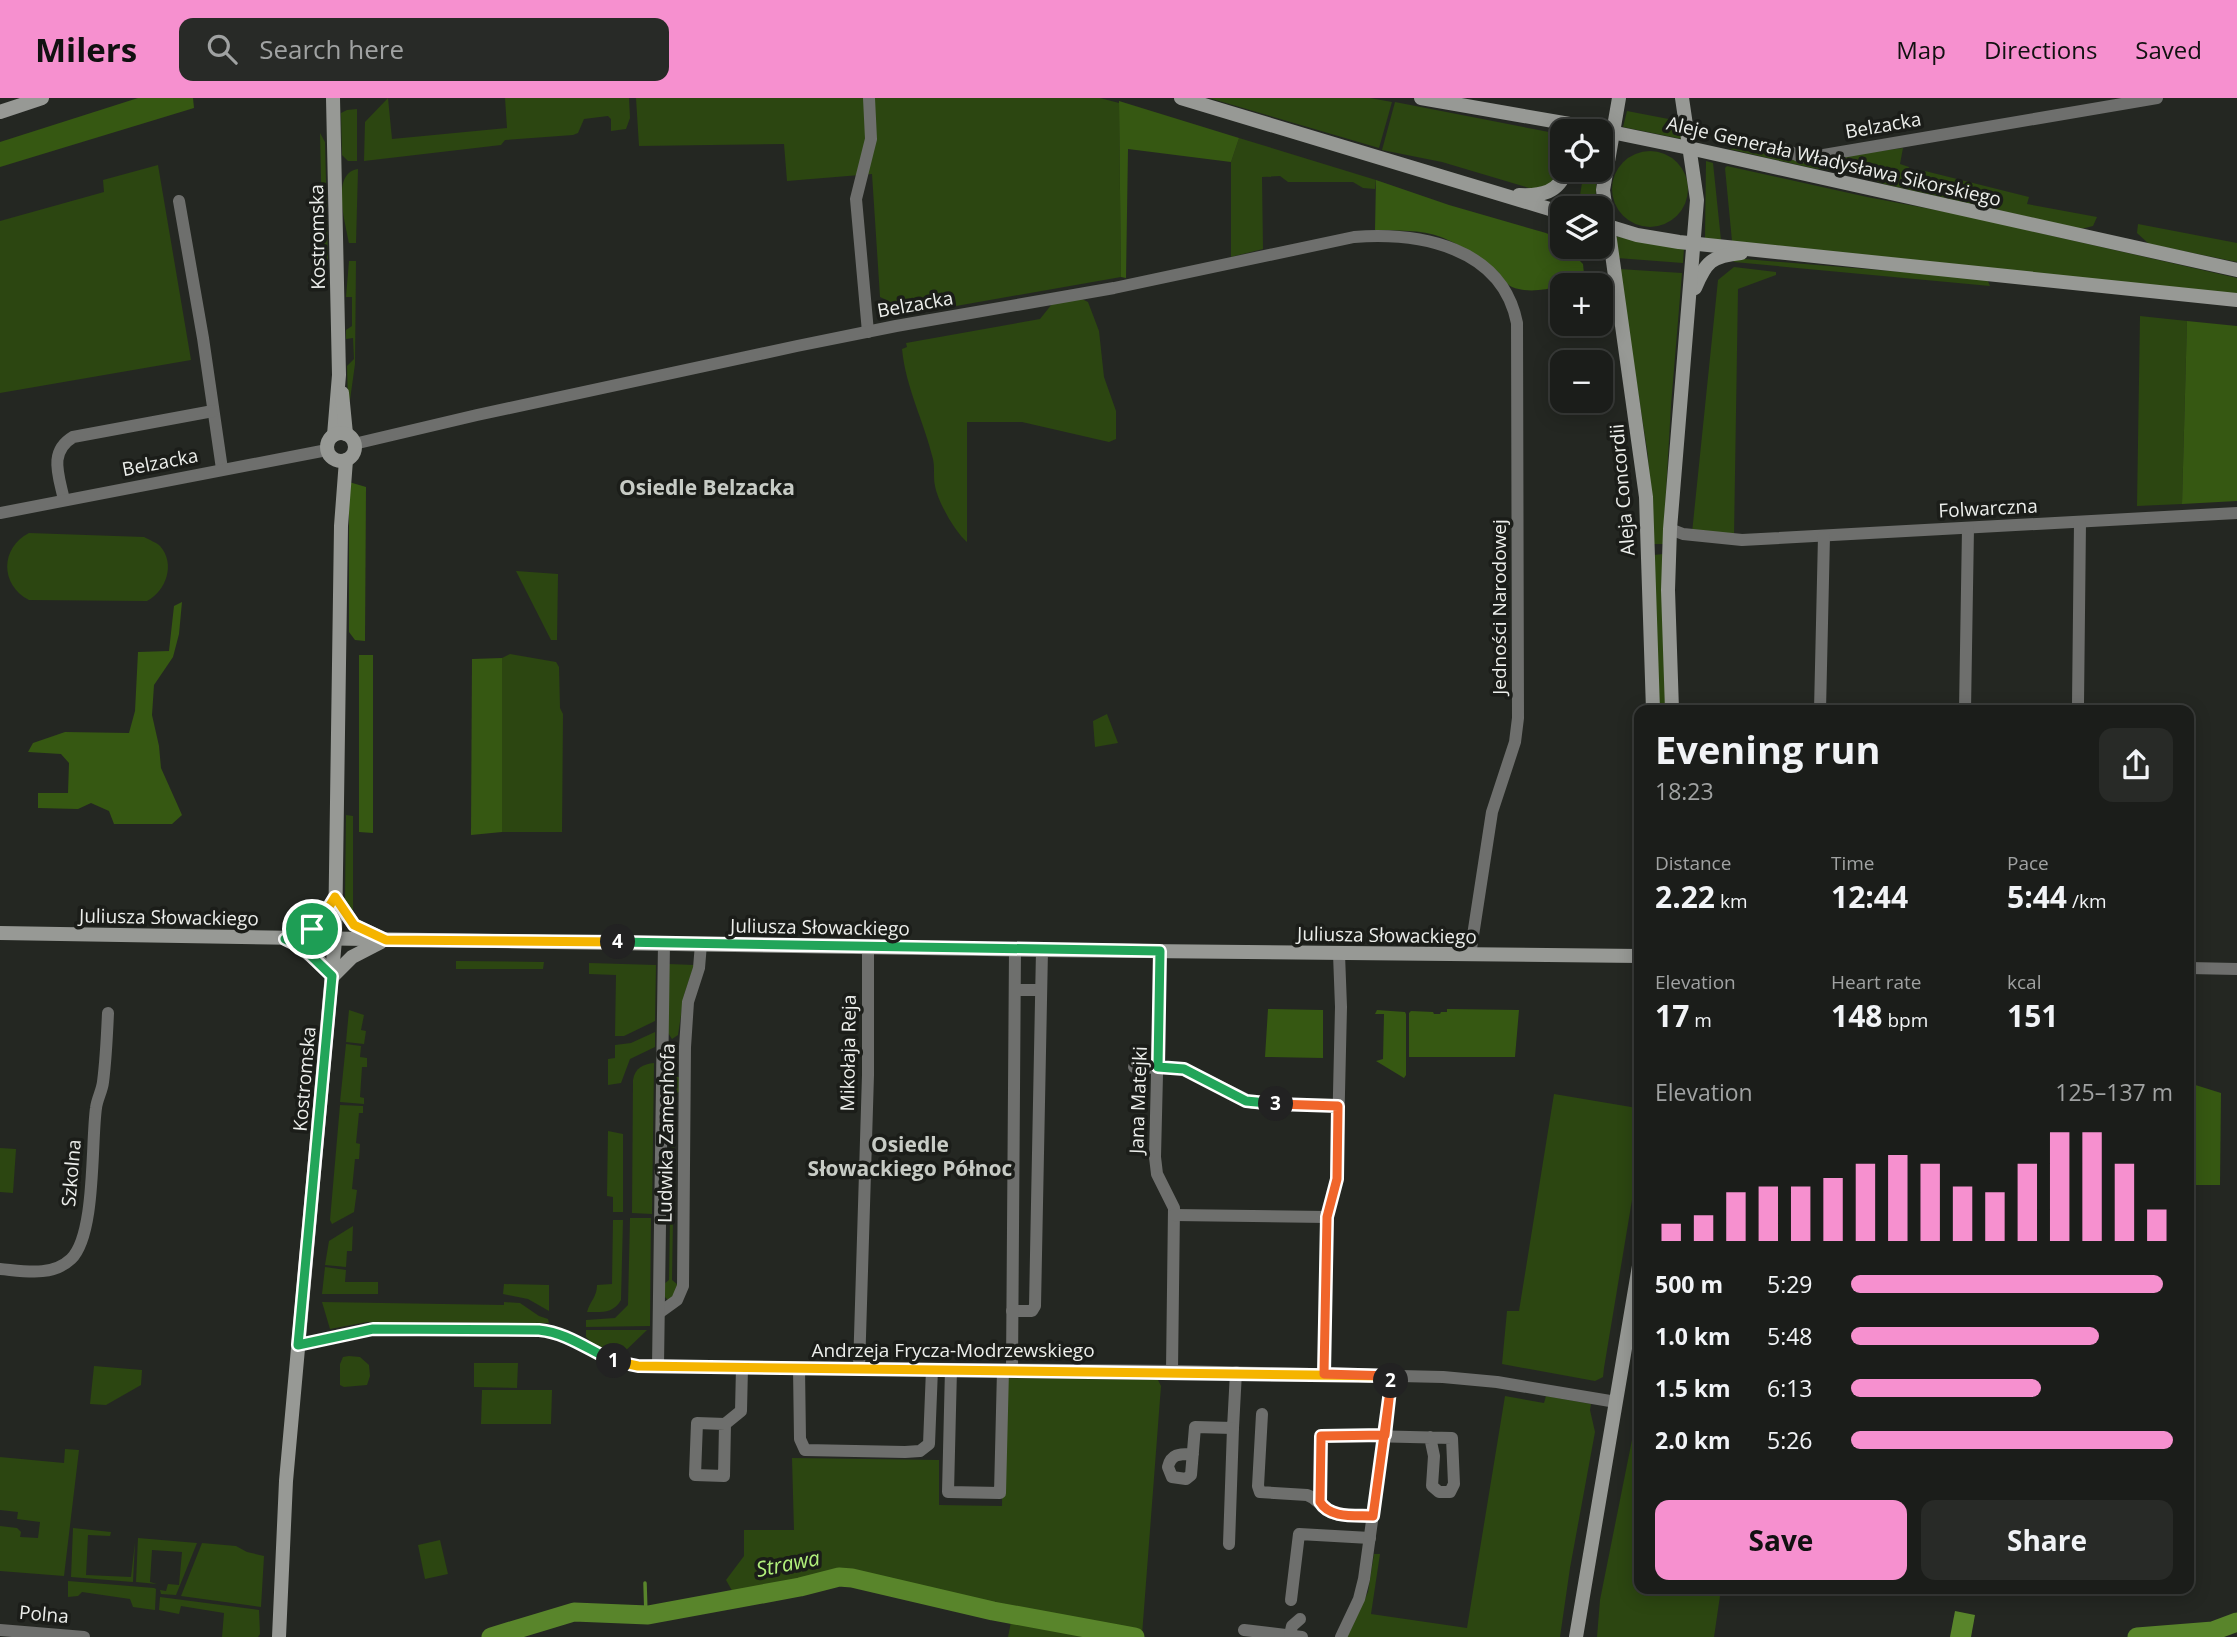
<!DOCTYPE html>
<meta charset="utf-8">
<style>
:root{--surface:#1b1d1a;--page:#282a27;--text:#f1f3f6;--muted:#a0a2a2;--line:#393b39;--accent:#f690cf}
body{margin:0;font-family:"Open Sans",sans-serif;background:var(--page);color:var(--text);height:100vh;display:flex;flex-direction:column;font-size:26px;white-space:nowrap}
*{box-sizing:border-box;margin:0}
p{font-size:23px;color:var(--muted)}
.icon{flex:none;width:38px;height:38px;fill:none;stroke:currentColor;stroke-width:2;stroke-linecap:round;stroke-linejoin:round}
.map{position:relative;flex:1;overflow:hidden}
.panel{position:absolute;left:1634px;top:607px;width:560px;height:889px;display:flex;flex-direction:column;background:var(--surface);border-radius:14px;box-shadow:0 4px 18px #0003,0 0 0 2px var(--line)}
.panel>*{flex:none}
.controls{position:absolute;left:1550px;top:21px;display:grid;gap:14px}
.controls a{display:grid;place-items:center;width:63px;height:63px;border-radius:14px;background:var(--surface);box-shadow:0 4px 18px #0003,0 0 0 2px var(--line);font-size:35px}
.pin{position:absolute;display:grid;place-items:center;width:60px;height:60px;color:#fff;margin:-30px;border:4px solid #fff;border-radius:50%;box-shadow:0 2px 7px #0007}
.km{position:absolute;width:35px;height:35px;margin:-18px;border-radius:50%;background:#222;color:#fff;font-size:19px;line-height:35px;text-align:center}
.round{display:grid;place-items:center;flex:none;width:74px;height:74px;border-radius:14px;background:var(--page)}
.head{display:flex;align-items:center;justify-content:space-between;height:119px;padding:0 21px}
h1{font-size:38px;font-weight:700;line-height:52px}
.figures{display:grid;grid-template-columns:repeat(3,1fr);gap:10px;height:119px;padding:7px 21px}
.figures div{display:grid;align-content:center}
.figures b{font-size:30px;font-weight:700}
.figures small{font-size:19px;font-weight:400}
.figures p{font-size:19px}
.chart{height:196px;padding:14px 21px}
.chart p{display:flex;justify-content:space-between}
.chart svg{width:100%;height:126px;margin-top:7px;stroke:var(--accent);stroke-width:6}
.action{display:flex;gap:14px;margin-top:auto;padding:14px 21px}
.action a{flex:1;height:80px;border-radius:14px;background:var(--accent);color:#111;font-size:28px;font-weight:700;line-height:80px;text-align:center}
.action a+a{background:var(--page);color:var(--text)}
ul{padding:0 21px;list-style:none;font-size:23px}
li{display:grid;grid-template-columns:112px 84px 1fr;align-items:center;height:52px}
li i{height:18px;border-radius:9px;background:var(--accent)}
header{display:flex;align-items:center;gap:42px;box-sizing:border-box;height:98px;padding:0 35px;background:var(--accent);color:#111}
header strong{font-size:33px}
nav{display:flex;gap:38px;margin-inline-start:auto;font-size:24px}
.search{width:490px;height:63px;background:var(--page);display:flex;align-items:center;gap:18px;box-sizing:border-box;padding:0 24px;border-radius:14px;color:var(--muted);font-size:26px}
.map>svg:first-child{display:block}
</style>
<header>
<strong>Milers</strong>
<div class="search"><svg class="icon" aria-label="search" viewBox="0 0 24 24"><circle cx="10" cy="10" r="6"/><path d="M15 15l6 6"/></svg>Search here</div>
<nav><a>Map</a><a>Directions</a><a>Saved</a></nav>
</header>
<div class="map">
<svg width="2237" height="1539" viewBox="0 0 2237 1539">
<rect width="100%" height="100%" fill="#242722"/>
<g fill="#2c4611">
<polygon points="388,0 392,41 507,30 505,0 629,0 630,20 626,31 611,33 611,21 608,18 584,21 578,35 573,37 505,42 501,47 364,63 365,24"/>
<polygon points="636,0 1100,0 1119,5 1121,179 956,208 949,202 904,210 880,199 872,76 787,83 784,46 639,48"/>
<polygon points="1209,0 1370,0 1392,4 1379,50"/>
<path d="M1395,4L1549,34C1570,44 1563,67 1555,84L1536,92L1442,64L1382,52Z"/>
<polygon points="357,11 357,63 348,63 342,57 341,15 347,12"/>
<polygon points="1627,13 1679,23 1682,41 1623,29"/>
<polygon points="320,35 325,44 328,163 327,166 323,167"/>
<polygon points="1239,40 1376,82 1375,91 1363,90 1353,84 1288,84 1280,78 1262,79 1263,151 1231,159 1231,64"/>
<polygon points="1733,50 1751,54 1775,52 1784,59 1799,64 1903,50 1900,66 1909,69 1908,74 1919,77 1921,72 2029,99 2027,106 2097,119 2093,128 2081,131 1884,86 1858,76 1812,70 1729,51"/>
<circle cx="1650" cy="91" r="38"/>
<polygon points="1706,63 1713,65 1721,142 1705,140"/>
<polygon points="158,67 191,262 0,295 0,123 104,94 103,82"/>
<polygon points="1727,68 1867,99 1957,116 2237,180 2237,196 1732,143 1725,70"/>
<path d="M358,71L356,145H349C346,126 330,75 358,71Z"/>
<polygon points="1584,72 1597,72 1595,110 1578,110"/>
<polygon points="2138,126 2237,145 2237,164 2149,146 2137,135"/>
<polygon points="1614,138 1684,150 1683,165 1617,160"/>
<polygon points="1733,160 1987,181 1990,188 1734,164"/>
<polygon points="349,163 356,163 355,266 350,302 348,305 347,268 354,261 353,240 346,241 346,232 352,228 352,199 346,199"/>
<polygon points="1734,169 1776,174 1776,177 1738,191 1734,438 1692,435 1718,182"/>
<polygon points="1619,171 1682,175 1671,307 1663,446 1653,446 1648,358"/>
<path d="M1082,201L1088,204L1099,233L1104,279L1116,313V341L1109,344L1022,324H967V444C955,434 938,404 935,388C933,379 935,370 933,361C924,323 906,291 902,251L907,249L906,245L1040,221L1052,206Z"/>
<polygon points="2140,218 2187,223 2182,406 2137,408"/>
<path d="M29,435L144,439C149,442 156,444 160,448C176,466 166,493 147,503L29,502C0,487 0,450 29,435Z"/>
<polygon points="1663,456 1666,612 1660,612 1658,597 1654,457"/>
<polygon points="516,473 558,476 557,542 551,542"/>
<polygon points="510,556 556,564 559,569 560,610 563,616 562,734 502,734 502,560"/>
<polygon points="1107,616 1118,645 1095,649 1093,623"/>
<polygon points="346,717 353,718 353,815 345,802"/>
<polygon points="456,863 544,864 543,871 456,871"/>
<polygon points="589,865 656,867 655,923 624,938 615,938 616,877 589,876"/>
<polygon points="669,866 694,867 684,897 678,937 672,941 668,935"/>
<polygon points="349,912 364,917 361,932 366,933 364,946 346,944"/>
<polygon points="655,934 655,949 630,961 621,985 608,987 608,961 615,960 615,947 631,945"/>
<polygon points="346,946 361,948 360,959 367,960 367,969 362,969 360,999 364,1000 364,1006 340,1004"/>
<path d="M654,965L652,1116L632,1115L633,982C635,970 643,966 654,965Z"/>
<polygon points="666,979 681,979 679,994 675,996 672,1182 678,1187 679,1193 668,1202 663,1197 664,1186 669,1182 672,996 668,993"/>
<polygon points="1554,996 1637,1010 1640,1054 1604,1270 1603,1279 1595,1283 1502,1266 1507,1213 1519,1213"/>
<polygon points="340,1007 363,1008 363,1015 359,1015 356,1045 360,1046 359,1061 355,1061 352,1091 357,1092 354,1114 332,1126 330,1122"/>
<polygon points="608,1033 623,1036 623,1114 613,1114 613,1099 607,1098"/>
<polygon points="0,1050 16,1051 13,1095 0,1094"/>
<polygon points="630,1120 651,1120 650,1228 586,1229 586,1222 615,1220 628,1207"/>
<path d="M613,1122H623L621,1202C613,1216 601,1214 587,1214C590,1203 597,1199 597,1187L612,1186Z"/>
<polygon points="353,1128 352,1153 347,1153 346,1169 325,1167 329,1143"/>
<polygon points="325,1169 346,1172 345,1184 378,1184 378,1196 322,1196"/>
<polygon points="504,1186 549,1187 549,1213 528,1201 503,1196"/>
<polygon points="322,1204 504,1207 504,1204 520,1205 539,1218 548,1221 549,1225 367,1224 330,1231"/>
<polygon points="586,1232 647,1232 620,1258 593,1246 586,1239"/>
<polygon points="349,1258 360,1259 369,1267 370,1278 367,1287 344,1289 340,1287 340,1266 343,1259"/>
<polygon points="474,1265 518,1265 517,1290 474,1289"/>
<polygon points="94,1268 142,1272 141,1287 106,1307 90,1306"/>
<polygon points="1004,1280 1158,1282 1161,1288 1142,1537 861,1478 840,1477 735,1498 726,1482 744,1458 744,1432 794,1432 792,1360 939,1362 939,1407 1002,1408"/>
<polygon points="482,1292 552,1292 551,1326 481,1326"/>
<polygon points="1505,1298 1544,1305 1546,1298 1591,1306 1590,1312 1595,1334 1570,1470 1560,1539 1347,1539 1368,1494 1374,1456 1380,1456 1371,1516 1467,1530"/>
<polygon points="1640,1302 1640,1491 1721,1491 1714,1539 1597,1539 1600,1502"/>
<polygon points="65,1351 79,1352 64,1478 0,1473 0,1428 17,1430 21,1434 20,1439 38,1440 40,1424 17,1421 18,1414 0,1412 0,1359 64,1365"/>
<polygon points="73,1430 111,1434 110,1438 88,1437 86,1477 131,1479 135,1444 133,1484 71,1479"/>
<polygon points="138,1440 197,1445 176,1497 161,1496 160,1492 166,1493 168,1486 179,1487 182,1454 152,1452 150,1484 157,1486 136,1484"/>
<polygon points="440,1442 448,1476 425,1481 418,1447"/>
<polygon points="202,1445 236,1448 247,1454 264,1458 261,1509 181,1498"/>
<polygon points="68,1483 154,1490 156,1491 155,1512 133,1509 130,1501 82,1494 78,1498 68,1499"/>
<polygon points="160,1499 259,1512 260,1536 258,1539 222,1539 224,1515 181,1508 179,1516 159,1512"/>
<polygon points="1012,1519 1112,1537 1112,1539 1008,1539"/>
</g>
<g fill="#365812">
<polygon points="138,0 193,0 194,10 0,69 0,44"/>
<polygon points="1119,3 1239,40 1231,64 1128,51 1126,180 1121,179"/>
<path d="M1376,82L1449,107L1546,135L1559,141L1563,149H1566L1583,166L1584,176C1566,188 1534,198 1512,189C1506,186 1502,178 1497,173C1482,160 1459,146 1441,139C1421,131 1396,133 1375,132Z"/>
<polygon points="2187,223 2237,228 2237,403 2182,406"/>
<polygon points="349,384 366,389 365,543 355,542 349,534"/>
<polygon points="182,504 179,536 173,559 154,587 152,617 159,648 161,670 182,717 172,726 114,726 109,713 91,705 78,711 38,710 38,695 68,695 69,665 61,656 28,654 33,645 65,634 129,635 135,613 138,554 169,553 174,508"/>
<polygon points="359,557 373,557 373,735 359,734"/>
<polygon points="502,560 502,734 471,737 472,561"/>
<polygon points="1268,911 1323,912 1323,960 1265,959"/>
<polygon points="1447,911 1519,912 1515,959 1409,959 1409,915 1411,913 1433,914 1434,916 1440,916 1441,914 1447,914"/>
<polygon points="1377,912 1405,914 1406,916 1406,977 1404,980 1376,963 1383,961 1384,916 1375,916"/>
<polygon points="2189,985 2221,995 2220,1087 2189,1087"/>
</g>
<polygon fill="#59852b" points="1955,1513 1975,1517 1971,1539 1950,1539"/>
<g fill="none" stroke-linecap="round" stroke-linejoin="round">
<polyline stroke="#59852b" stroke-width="3.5" points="645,1485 646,1517"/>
<g stroke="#59852b" stroke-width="19">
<polyline points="491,1539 574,1514 648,1517 800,1489 839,1479 852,1480 993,1513 1135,1539"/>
<polyline points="2137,1539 2213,1533 2237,1524"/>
</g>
<g stroke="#6e6f6d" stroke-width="12">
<polyline points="1782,50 1801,59 1812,59 2157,0"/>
<polyline points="179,103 203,240 222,371"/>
<polyline points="868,234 856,101 871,41 869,0"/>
<path d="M354,346L477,317L797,248L896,228L1114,190L1354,139C1420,134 1502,149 1517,225L1518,620L1515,644L1492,714L1470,857"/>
<path d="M64,402C59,378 48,354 73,339L213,313"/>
<polyline points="0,415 327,352"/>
<polyline points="1670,431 1683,436 1742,442 2237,415"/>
<polyline points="2078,606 2080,424"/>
<polyline points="1820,612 1824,438"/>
<polyline points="1965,612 1968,430"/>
<polyline points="1160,853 1155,1059 1157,1076 1174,1110 1172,1273"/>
<polyline points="2189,870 2237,871"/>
<polyline points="1015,892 1041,892"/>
<polyline points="1134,969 1184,971 1253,1005 1338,1008"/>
<polyline points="1174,1117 1327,1119"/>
<path d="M0,1171C24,1173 52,1179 71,1161C96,1137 91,1045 96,1010C97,1001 102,993 103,984C106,961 107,938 108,915"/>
<polyline points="1012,1213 1032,1213 1035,1208 1042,852"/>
<polyline points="659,1215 677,1202 683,1188 685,949 688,904 699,870 701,846"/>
<path d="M298,1247L373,1231L539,1232C575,1236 602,1263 638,1268L1176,1273L1443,1279L1497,1284L1616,1304"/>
<polyline points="658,1268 664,845"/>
<polyline points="799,1270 800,1341 805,1352 905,1354 920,1353 929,1346 932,1271"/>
<polyline points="859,1271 868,977 868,849"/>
<polyline points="951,1271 948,1394 1000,1395 1003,1272"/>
<polyline points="1012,1272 1015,851"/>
<polyline points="1324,1277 1327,1119 1337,1081 1341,909 1339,856"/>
<path d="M1262,1316L1258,1388L1260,1394L1307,1397C1316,1400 1317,1404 1324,1410C1335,1421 1359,1417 1373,1418"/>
<polyline points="725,1326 697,1325 695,1377 724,1378 725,1326 741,1313 742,1269"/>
<path d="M1193,1356C1181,1356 1171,1355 1168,1369L1172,1379L1186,1381L1191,1377L1195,1329L1233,1330L1236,1274"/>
<polyline points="1320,1404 1321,1338 1325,1337 1452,1340 1454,1386 1450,1394 1439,1394 1432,1388 1434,1358 1430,1339"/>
<polyline points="1229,1446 1233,1330"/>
<polyline points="1291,1502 1299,1436 1370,1440"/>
<polyline points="0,1532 84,1539"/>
<polyline points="1244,1532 1302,1539"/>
<polyline points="1290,1537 1292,1528 1300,1521"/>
<polyline points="1341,1539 1359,1501 1364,1481 1392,1278"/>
</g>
<g stroke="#979995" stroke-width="14">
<polyline points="333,0 339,277 334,337"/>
<polyline points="1181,0 1563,115"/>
<polyline points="1421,0 1587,29 1689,50 2237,172"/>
<polyline points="1619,0 1603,92 1646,399 1653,612"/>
<polyline points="0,14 42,0"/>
<path d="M1519,97C1541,98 1559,95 1566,72"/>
<polyline points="1601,126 1637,137 1679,144 2237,202"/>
<path d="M1695,190C1706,164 1711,158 1741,155"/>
<polyline points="342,295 346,336"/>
<circle cx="341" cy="349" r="14"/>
<polyline points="1672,612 1668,492 1670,431 1697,102 1682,0"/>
<polyline points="337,802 354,827 381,840"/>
<polyline points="0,835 1042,852 1640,858"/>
<path d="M292,839C320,828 320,824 335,800"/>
<polyline points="291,843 320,864 333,878"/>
<polyline points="333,878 352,859 381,844"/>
<polyline points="279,1539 286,1383 335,842 341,428 346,362"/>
<polyline points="1576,1539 1640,1162"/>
</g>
</g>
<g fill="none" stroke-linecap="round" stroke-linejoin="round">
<defs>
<path id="split-1" d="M312,831L285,841L303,850L332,878L298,1247L373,1231L539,1232C568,1235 588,1252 614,1263"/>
<polyline id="split-2" points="614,1263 638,1268 1392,1278 1391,1283"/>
<path id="split-3" d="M1276,1006L1338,1008L1337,1081L1327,1119L1324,1276L1392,1278L1373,1418C1356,1417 1330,1421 1320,1404L1321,1338L1385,1337L1391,1283"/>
<polyline id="split-4" points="618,844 1160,853 1158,969 1184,971 1246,1003 1276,1006"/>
<polyline id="split-5" points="312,831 319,825 335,799 354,827 386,842 618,844"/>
</defs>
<use href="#split-1" stroke="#fff" stroke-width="14"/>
<use href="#split-2" stroke="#fff" stroke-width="14"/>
<use href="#split-3" stroke="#fff" stroke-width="14"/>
<use href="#split-4" stroke="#fff" stroke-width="14"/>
<use href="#split-5" stroke="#fff" stroke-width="14"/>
<use href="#split-1" stroke="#22a559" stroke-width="9"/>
<use href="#split-2" stroke="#f5b400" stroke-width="9"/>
<use href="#split-3" stroke="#f0652b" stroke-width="9"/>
<use href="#split-4" stroke="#22a559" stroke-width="9"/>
<use href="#split-5" stroke="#f5b400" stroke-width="9"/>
</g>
<g text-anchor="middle" stroke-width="7" stroke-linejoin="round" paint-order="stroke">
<g font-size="19" fill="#eceeeb" stroke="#1b1d19">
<text transform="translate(1883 27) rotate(-10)" y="7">Belzacka</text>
<text transform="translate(1834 63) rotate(13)" y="7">Aleje Generała Władysława Sikorskiego</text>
<text transform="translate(317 139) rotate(-91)" y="7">Kostromska</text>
<text transform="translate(915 206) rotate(-10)" y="7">Belzacka</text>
<text transform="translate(160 364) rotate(-11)" y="7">Belzacka</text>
<text transform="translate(1622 392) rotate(-95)" y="7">Aleja Concordii</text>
<text transform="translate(1988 410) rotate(-3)" y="7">Folwarczna</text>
<text transform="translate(1499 509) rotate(-90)" y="7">Jedności Narodowej</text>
<text transform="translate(169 819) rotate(1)" y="7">Juliusza Słowackiego</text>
<text transform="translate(820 829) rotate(1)" y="7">Juliusza Słowackiego</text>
<text transform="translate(1387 837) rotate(1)" y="7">Juliusza Słowackiego</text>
<text transform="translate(848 955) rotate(-89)" y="7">Mikołaja Reja</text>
<text transform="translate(304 981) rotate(-85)" y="7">Kostromska</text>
<text transform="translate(1138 1002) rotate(-88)" y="7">Jana Matejki</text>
<text transform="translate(666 1035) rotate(-89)" y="7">Ludwika Zamenhofa</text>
<text transform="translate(71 1075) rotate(-85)" y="7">Szkolna</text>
<text x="953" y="1259">Andrzeja Frycza-Modrzewskiego</text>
<text transform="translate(44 1516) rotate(5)" y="7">Polna</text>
</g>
<g font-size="21" font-weight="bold" fill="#c7cbc5" stroke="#1b1d19">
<text x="707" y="397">Osiedle Belzacka</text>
<text x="910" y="1054">Osiedle<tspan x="910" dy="24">Słowackiego Północ</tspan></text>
</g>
<g font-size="21" font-style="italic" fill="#b1ef7b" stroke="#1b1d19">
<text transform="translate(788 1466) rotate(-11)" y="7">Strawa</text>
</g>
</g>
</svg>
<div class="controls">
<a><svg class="icon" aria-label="locate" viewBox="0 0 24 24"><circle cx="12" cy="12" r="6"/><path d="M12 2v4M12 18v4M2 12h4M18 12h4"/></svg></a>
<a><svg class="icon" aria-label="layers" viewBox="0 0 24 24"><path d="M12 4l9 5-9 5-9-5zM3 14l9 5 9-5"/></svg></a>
<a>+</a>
<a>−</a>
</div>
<div class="pin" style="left:312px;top:831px;background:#1e9e55"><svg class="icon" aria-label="arrive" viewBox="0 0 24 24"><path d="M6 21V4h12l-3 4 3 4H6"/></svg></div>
<b class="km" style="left:614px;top:1263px">1</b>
<b class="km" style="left:1391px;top:1283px">2</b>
<b class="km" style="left:1276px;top:1006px">3</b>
<b class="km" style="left:618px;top:844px">4</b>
<section class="panel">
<div class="head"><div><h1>Evening run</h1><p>18:23</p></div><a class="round"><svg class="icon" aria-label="share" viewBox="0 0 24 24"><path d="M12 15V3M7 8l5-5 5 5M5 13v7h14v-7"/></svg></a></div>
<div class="figures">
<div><p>Distance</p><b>2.22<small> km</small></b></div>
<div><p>Time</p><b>12:44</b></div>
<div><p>Pace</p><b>5:44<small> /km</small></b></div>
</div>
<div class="figures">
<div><p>Elevation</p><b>17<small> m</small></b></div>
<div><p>Heart rate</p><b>148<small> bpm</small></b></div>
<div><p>kcal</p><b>151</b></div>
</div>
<div class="chart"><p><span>Elevation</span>125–137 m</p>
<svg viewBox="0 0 160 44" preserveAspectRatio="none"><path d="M5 44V38M15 44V35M25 44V27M35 44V25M45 44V25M55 44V22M65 44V17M75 44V14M85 44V17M95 44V25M105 44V27M115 44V17M125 44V6M135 44V6M145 44V17M155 44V33"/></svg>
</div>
<ul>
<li><b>500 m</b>5:29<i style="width:97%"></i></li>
<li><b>1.0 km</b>5:48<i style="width:77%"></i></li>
<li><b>1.5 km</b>6:13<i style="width:59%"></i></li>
<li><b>2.0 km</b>5:26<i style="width:100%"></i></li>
</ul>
<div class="action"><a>Save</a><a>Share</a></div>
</section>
</div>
